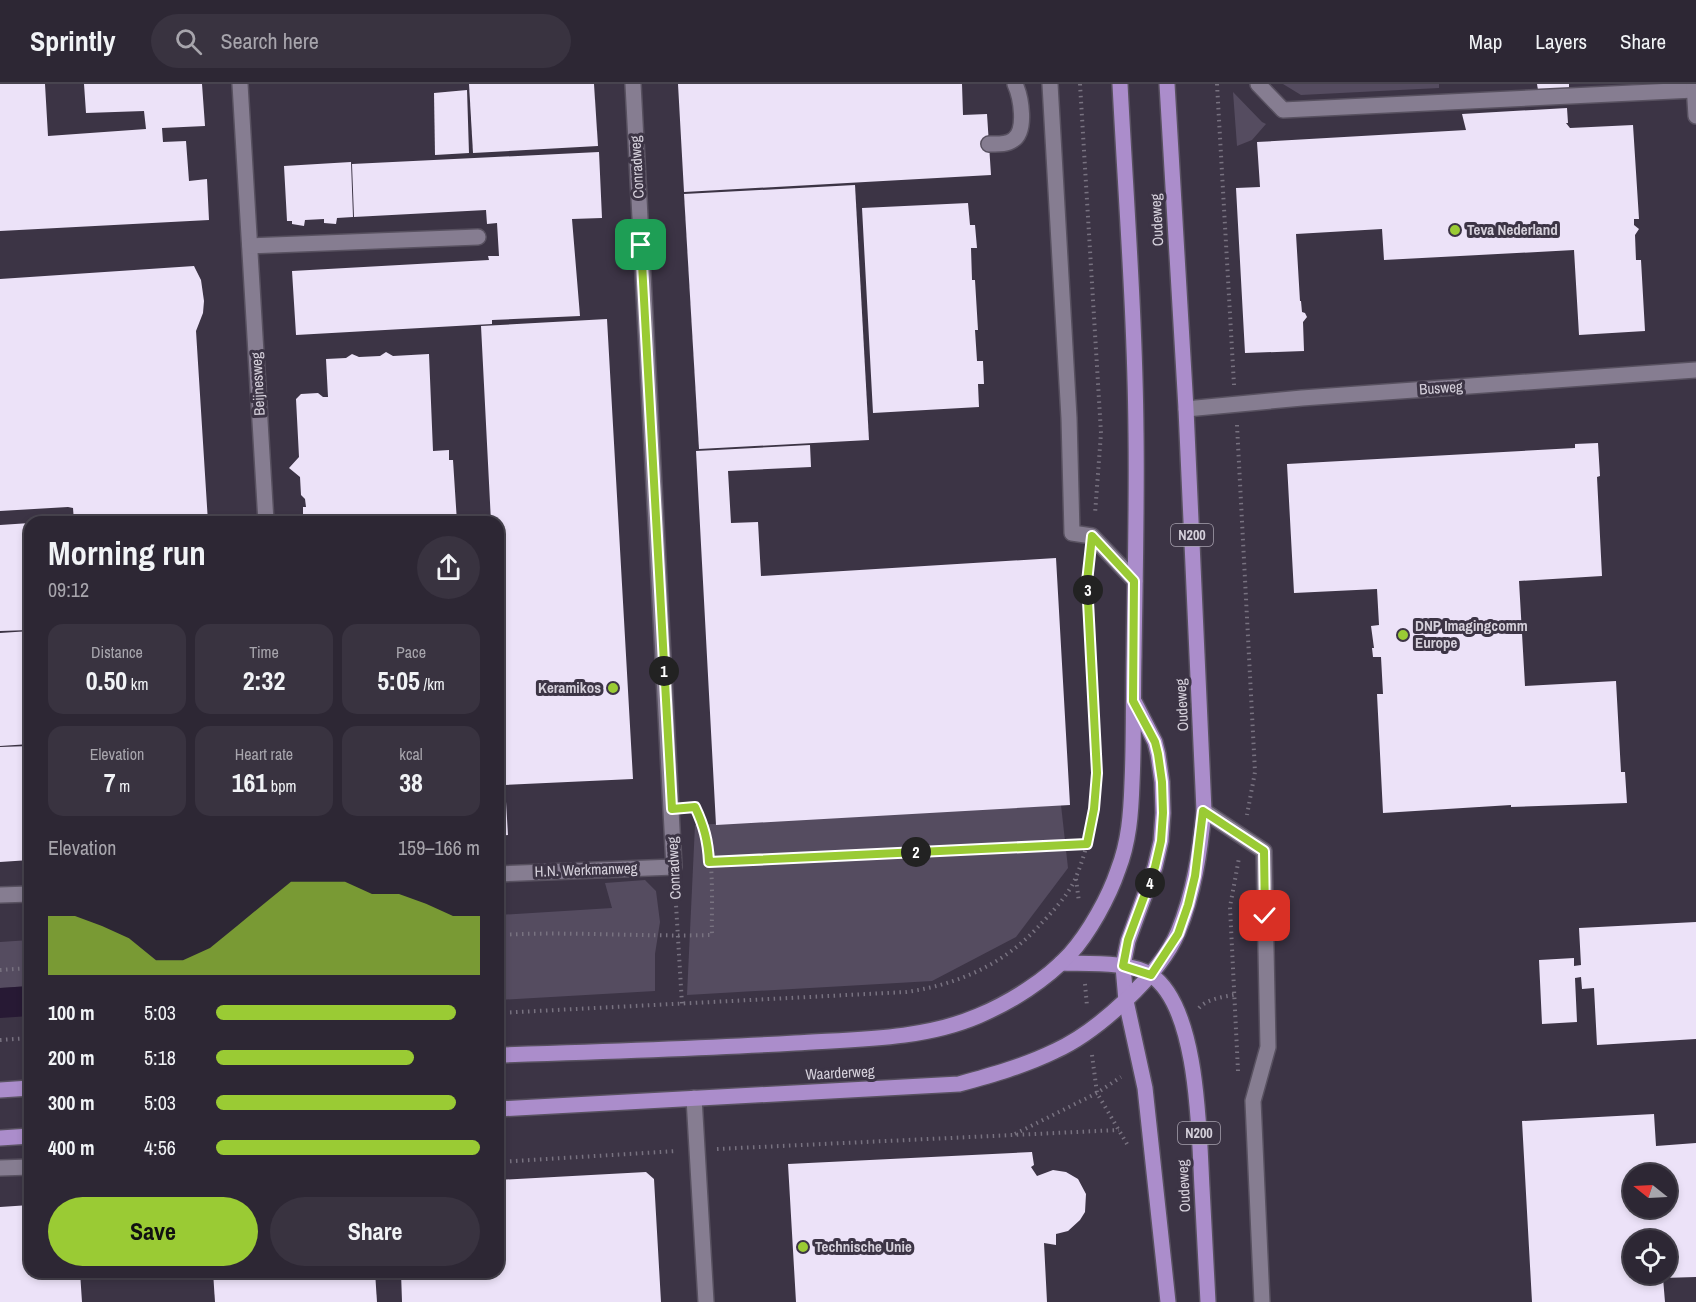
<!DOCTYPE html>
<meta charset="utf-8">
<style>
:root{--surface:#2d2734;--page:#393340;--text:#f1f3f6;--muted:#a7a5ac;--line:#48444f;--accent:#9acb34}
body{margin:0;font-family:"Archivo Narrow",sans-serif;background:var(--page);color:var(--text);height:100vh;display:flex;flex-direction:column;font-size:22px;white-space:nowrap}
*{box-sizing:border-box;margin:0}
p{font-size:20px;color:var(--muted)}
.icon{flex:none;width:33px;height:33px;fill:none;stroke:currentColor;stroke-width:2;stroke-linecap:round;stroke-linejoin:round}
.map{position:relative;flex:1;overflow:hidden}
.drawer{position:absolute;left:24px;top:432px;width:480px;height:762px;display:flex;flex-direction:column;background:var(--surface);border-radius:18px;box-shadow:0 3px 9px #0003,0 0 0 2px var(--line)}
.drawer>*{flex:none}
.needle{width:39px;rotate:288deg}
.buttons{position:absolute;left:1623px;top:1080px;display:grid;gap:12px}
.buttons a{display:grid;place-items:center;width:54px;height:54px;border-radius:50%;background:var(--surface);box-shadow:0 3px 9px #0003,0 0 0 2px var(--line);font-size:30px}
.pin{position:absolute;display:grid;place-items:center;width:51px;height:51px;color:#fff;margin:-26px;border-radius:12px;box-shadow:0 3px 9px #0006}
.km{position:absolute;width:30px;height:30px;margin:-15px;border-radius:50%;background:#222;color:#fff;font-size:16px;line-height:30px;text-align:center}
.round{display:grid;place-items:center;flex:none;width:63px;height:63px;border-radius:32px;background:var(--page)}
.summary{display:flex;align-items:center;justify-content:space-between;height:102px;padding:0 24px}
h1{font-size:33px;font-weight:800;line-height:45px}
.metrics{display:grid;grid-template-columns:repeat(3,1fr);gap:9px;height:102px;padding:6px 24px}
.metrics div{display:grid;align-content:center;border-radius:15px;background:var(--page);text-align:center}
.metrics b{font-size:26px;font-weight:800}
.metrics small{font-size:16px;font-weight:400}
.metrics p{font-size:16px}
.chart{height:168px;padding:12px 24px}
.chart p{display:flex;justify-content:space-between}
.chart svg{width:100%;height:108px;margin-top:6px;fill:var(--accent);opacity:.7}
.primary-button{display:flex;gap:12px;margin-top:auto;padding:12px 24px}
.primary-button a{flex:1;height:69px;border-radius:36px;background:var(--accent);color:#111;font-size:24px;font-weight:800;line-height:69px;text-align:center}
.primary-button a+a{background:var(--page);color:var(--text)}
ul{padding:0 24px;list-style:none;font-size:20px}
li{display:grid;grid-template-columns:96px 72px 1fr;align-items:center;height:45px}
li i{height:15px;border-radius:8px;background:var(--accent)}
header{display:flex;align-items:center;gap:36px;box-sizing:border-box;height:84px;padding:0 30px;background:var(--surface);border-bottom:2px solid var(--line)}
header strong{font-size:28px}
nav{display:flex;gap:33px;margin-inline-start:auto;font-size:21px}
.search{width:420px;height:54px;background:var(--page);display:flex;align-items:center;gap:15px;box-sizing:border-box;padding:0 21px;border-radius:33px;color:var(--muted);font-size:22px}
.map>svg:first-child{display:block}
</style>
<header>
<strong>Sprintly</strong>
<div class="search"><svg class="icon" aria-label="search" viewBox="0 0 24 24"><circle cx="10" cy="10" r="6"/><path d="M15 15l6 6"/></svg>Search here</div>
<nav><a>Map</a><a>Layers</a><a>Share</a></nav>
</header>
<div class="map">
<svg width="1696" height="1218" viewBox="0 0 1696 1218">
<rect width="100%" height="100%" fill="#3c3445"/>
<g fill="#554c60">
<polygon points="1283,0 1439,0 1439,4 1301,11"/>
<polygon points="1233,8 1262,38 1266,40 1252,56 1237,62"/>
<polygon points="1061,721 1068,784 1016,853 932,897 687,911 695,741"/>
<polygon points="645,796 656,807 660,838 655,870 655,907 498,916 498,831 612,824 605,799"/>
<polygon points="30,856 30,902 0,904 0,858"/>
</g>
<polygon fill="#271934" points="30,902 30,932 0,934 0,904"/>
<g fill="#ece2f8" fill-rule="evenodd">
<polygon points="0,0 45,0 48,52 146,45 144,27 86,29 84,0 202,0 205,42 162,44 163,58 186,57 189,97 207,95 209,136 0,147"/>
<polygon points="469,0 594,0 598,62 473,69"/>
<polygon points="678,0 962,0 963,31 987,30 991,91 684,108"/>
<polygon points="1537,0 1569,0 1569,4 1538,6"/>
<polygon points="467,6 469,69 435,71 434,9"/>
<polygon points="1567,24 1568,39 1566,39 1570,44 1633,41 1639,135 1634,135 1634,141 1639,145 1635,151 1636,176 1641,176 1645,247 1579,251 1574,166 1384,176 1382,145 1296,150 1300,217 1301,217 1302,228 1305,229 1307,233 1303,238 1304,267 1245,269 1236,104 1260,103 1257,58 1466,46 1462,30"/>
<polygon points="599,68 602,134 572,135 580,232 492,236 492,240 296,251 292,187 489,176 488,172 499,172 497,139 487,140 486,126 354,133 352,80"/>
<polygon points="351,78 353,133 337,134 336,140 324,139 324,135 305,136 304,142 292,140 292,137 287,137 284,82"/>
<polygon points="855,101 869,356 699,365 684,110"/>
<polygon points="968,119 970,141 975,141 977,164 971,164 972,196 975,196 978,246 975,246 977,277 983,277 984,300 978,300 979,323 873,329 862,124"/>
<polygon points="194,182 201,196 204,217 203,229 196,247 208,438 74,438 73,424 68,423 0,427 0,195"/>
<polygon points="607,235 633,695 505,701 508,751 498,752 498,438 491,438 481,242"/>
<polygon points="386,268 393,272 429,270 433,367 449,366 449,376 453,376 457,438 303,438 303,423 306,423 305,415 301,411 300,393 289,384 299,373 296,315 301,310 318,309 323,313 328,313 326,275 346,274 352,270 359,273 380,272"/>
<polygon points="1598,359 1600,392 1597,393 1602,492 1519,497 1525,602 1616,597 1621,688 1625,688 1627,719 1511,723 1511,721 1383,729 1377,610 1383,610 1381,573 1373,573 1372,564 1374,564 1371,542 1379,541 1377,505 1294,509 1287,380 1575,364 1575,360"/>
<polygon points="810,361 811,383 728,387 731,439 758,438 761,492 1056,474 1070,721 716,741 696,367"/>
<polygon points="30,439 30,546 0,547 0,441"/>
<polygon points="30,547 30,660 0,662 0,549"/>
<polygon points="30,662 30,776 0,778 0,663"/>
<polygon points="1696,838 1696,955 1597,961 1594,904 1582,905 1581,893 1575,894 1577,938 1542,940 1539,876 1574,874 1574,882 1581,881 1579,844"/>
<path d="M1654,1030L1656,1062L1696,1059V1193L1663,1194L1665,1218H1532L1522,1037ZM1634,1090H1666V1124H1634ZM1634,1156H1666V1190H1634Z"/>
<polygon points="1032,1068 1034,1081 1031,1083 1037,1092 1053,1086 1066,1088 1078,1095 1086,1110 1085,1128 1080,1136 1068,1147 1056,1150 1056,1161 1044,1159 1047,1218 796,1218 788,1080"/>
<polygon points="646,1088 654,1095 661,1218 402,1218 401,1188 498,1188 498,1096"/>
<polygon points="30,1121 30,1188 80,1188 82,1218 0,1218 0,1123"/>
<polygon points="213,1188 375,1188 377,1218 215,1218"/>
</g>
<g fill="none" stroke-linecap="round" stroke-linejoin="round">
<defs>
<g id="minor">
<polyline points="240,0 266,438"/>
<polyline points="1050,0 1069,334 1072,449 1092,452 1135,497"/>
<polyline points="1258,0 1283,26 1694,6"/>
<polyline points="1694,0 1696,32"/>
<path d="M989,60C997,60 1006,61 1013,56C1027,47 1021,13 1015,0"/>
<polyline points="250,162 478,153"/>
<polyline points="1186,325 1302,314 1696,286"/>
<polyline points="1204,727 1264,767 1268,963 1253,1017 1262,1218"/>
<polyline points="498,790 674,783 633,0"/>
<polyline points="0,811 30,810"/>
<polyline points="694,1014 706,1218"/>
<polyline points="0,1084 30,1083"/>
</g>
<g id="major">
<polyline points="1135,619 1155,658 1158,670 1162,698 1163,729 1161,757 1155,783 1128,857 1123,882 1126,917 1145,1004 1168,1218"/>
<path d="M1061,879C1085,880 1130,877 1151,891C1199,923 1199,1051 1202,1104C1204,1142 1206,1180 1208,1218"/>
<path d="M498,971C597,968 696,965 795,959C855,955 922,956 978,932C1011,918 1046,896 1070,870C1089,849 1109,813 1118,786C1129,758 1131,729 1132,699C1134,657 1133,614 1134,572C1135,498 1137,423 1136,349C1135,233 1126,116 1120,0"/>
<polyline points="0,1006 30,1004"/>
<path d="M498,1025L959,1000C992,991 1024,982 1055,967C1097,948 1160,891 1178,848C1194,809 1200,768 1204,727L1186,325L1167,0"/>
<polyline points="0,1054 30,1052"/>
</g>
</defs>
<use href="#minor" stroke="#585160" stroke-width="18"/>
<use href="#major" stroke="#585160" stroke-width="18"/>
<g stroke="#787280" stroke-width="4" stroke-dasharray="1.5 4.5" stroke-linecap="butt">
<polyline points="1080,0 1101,349 1095,430"/>
<polyline points="1217,0 1234,301"/>
<polyline points="1237,341 1255,688 1247,731"/>
<polyline points="709,778 1087,761"/>
<polyline points="1076,795 1079,818"/>
<polyline points="675,804 682,920"/>
<path d="M498,851C569,847 640,853 712,851C711,818 717,747 693,723"/>
<polyline points="0,886 30,884"/>
<polyline points="1085,900 1087,922"/>
<path d="M1199,924C1207,915 1222,913 1234,911"/>
<path d="M498,929L906,908C956,901 1003,881 1038,843C1051,829 1069,811 1076,793C1100,736 1096,676 1093,617C1091,577 1089,538 1087,498L1089,479"/>
<polyline points="0,956 30,954"/>
<polyline points="1092,971 1097,1009 1127,1060"/>
<polyline points="1238,987 1230,823 1239,774"/>
<polyline points="1015,1050 1097,1009 1121,993"/>
<polyline points="717,1065 1119,1046"/>
<polyline points="498,1078 677,1067"/>
</g>
<use href="#minor" stroke="#867d91" stroke-width="15"/>
<use href="#major" stroke="#ab8dcb" stroke-width="15"/>
</g>
<g fill="none" stroke-linecap="round" stroke-linejoin="round">
<defs>
<path id="route" d="M641,161L672,725L695,723C704,742 708,757 709,778L1087,760L1094,725L1097,689L1087,498L1092,452L1134,497L1133,617L1155,658L1158,670L1162,698L1163,729L1161,757L1155,783L1128,856L1123,882L1151,891L1178,850L1188,821L1195,792L1203,727L1264,767L1265,832"/>
</defs>
<use href="#route" stroke="#fff" stroke-width="12"/>
<use href="#route" stroke="#9acb34" stroke-width="8"/>
</g>
<g fill="#9acb34" stroke="#3c3445" stroke-width="2">
<circle cx="1455" cy="146" r="6"/>
<circle cx="1403" cy="551" r="6"/>
<circle cx="613" cy="604" r="6"/>
<circle cx="803" cy="1163" r="6"/>
</g>
<g text-anchor="middle" stroke-width="6" stroke-linejoin="round" paint-order="stroke">
<g fill="#3c3445" stroke="#a7a1ae" stroke-width="1.5">
<rect x="1171" y="440" width="42" height="22" rx="4.5"/>
<rect x="1178" y="1038" width="42" height="22" rx="4.5"/>
</g>
<g font-size="14" font-weight="bold" fill="#d5d0db">
<text x="1192" y="456">N200</text>
<text x="1199" y="1054">N200</text>
</g>
<g font-size="15" fill="#d5d0db" stroke="#3c3445">
<text transform="translate(637 83) rotate(-93)" y="5">Conradweg</text>
<text transform="translate(1157 136) rotate(-93)" y="5">Oudeweg</text>
<text transform="translate(258 300) rotate(-93)" y="5">Beijnesweg</text>
<text transform="translate(1441 304) rotate(-4)" y="5">Busweg</text>
<text transform="translate(1182 621) rotate(-93)" y="5">Oudeweg</text>
<text transform="translate(674 784) rotate(-93)" y="5">Conradweg</text>
<text transform="translate(586 786) rotate(-2)" y="5">H.N. Werkmanweg</text>
<text transform="translate(840 989) rotate(-3)" y="5">Waarderweg</text>
<text transform="translate(1184 1102) rotate(-93)" y="5">Oudeweg</text>
</g>
<g font-size="15" font-weight="bold" fill="#d5d0db" stroke="#3c3445" text-anchor="start">
<text x="1467" y="151">Teva Nederland</text>
<text x="1415" y="547">DNP Imagingcomm<tspan x="1415" dy="17">Europe</tspan></text>
<text x="601" y="609" text-anchor="end">Keramikos</text>
<text x="815" y="1168">Technische Unie</text>
</g>
</g>
</svg>
<div class="buttons">
<a><svg class="needle" viewBox="-14 -14 28 28"><path d="M0-13l5 13h-10z" fill="#e53935"/><path d="M0 13l5-13h-10z" fill="#a7a5ac"/></svg></a>
<a><svg class="icon" aria-label="locate" viewBox="0 0 24 24"><circle cx="12" cy="12" r="6"/><path d="M12 2v4M12 18v4M2 12h4M18 12h4"/></svg></a>
</div>
<div class="pin" style="left:641px;top:161px;background:#1e9e55"><svg class="icon" aria-label="arrive" viewBox="0 0 24 24"><path d="M6 21V4h12l-3 4 3 4H6"/></svg></div>
<div class="pin" style="left:1265px;top:832px;background:#d93025"><svg class="icon" aria-label="check" viewBox="0 0 24 24"><path d="M5 12l5 5 9-10"/></svg></div>
<b class="km" style="left:664px;top:587px">1</b>
<b class="km" style="left:916px;top:768px">2</b>
<b class="km" style="left:1088px;top:506px">3</b>
<b class="km" style="left:1150px;top:799px">4</b>
<section class="drawer">
<div class="summary"><div><h1>Morning run</h1><p>09:12</p></div><a class="round"><svg class="icon" aria-label="share" viewBox="0 0 24 24"><path d="M12 15V3M7 8l5-5 5 5M5 13v7h14v-7"/></svg></a></div>
<div class="metrics">
<div><p>Distance</p><b>0.50<small> km</small></b></div>
<div><p>Time</p><b>2:32</b></div>
<div><p>Pace</p><b>5:05<small> /km</small></b></div>
</div>
<div class="metrics">
<div><p>Elevation</p><b>7<small> m</small></b></div>
<div><p>Heart rate</p><b>161<small> bpm</small></b></div>
<div><p>kcal</p><b>38</b></div>
</div>
<div class="chart"><p><span>Elevation</span>159–166 m</p>
<svg viewBox="0 0 160 44" preserveAspectRatio="none"><path d="M0 44V20L10 20L20 24L30 29L40 38L50 38L60 33L70 24L80 15L90 6L100 6L110 6L120 11L130 11L140 15L150 20L160 20V44z"/></svg>
</div>
<ul>
<li><b>100 m</b>5:03<i style="width:91%"></i></li>
<li><b>200 m</b>5:18<i style="width:75%"></i></li>
<li><b>300 m</b>5:03<i style="width:91%"></i></li>
<li><b>400 m</b>4:56<i style="width:100%"></i></li>
</ul>
<div class="primary-button"><a>Save</a><a>Share</a></div>
</section>
</div>
